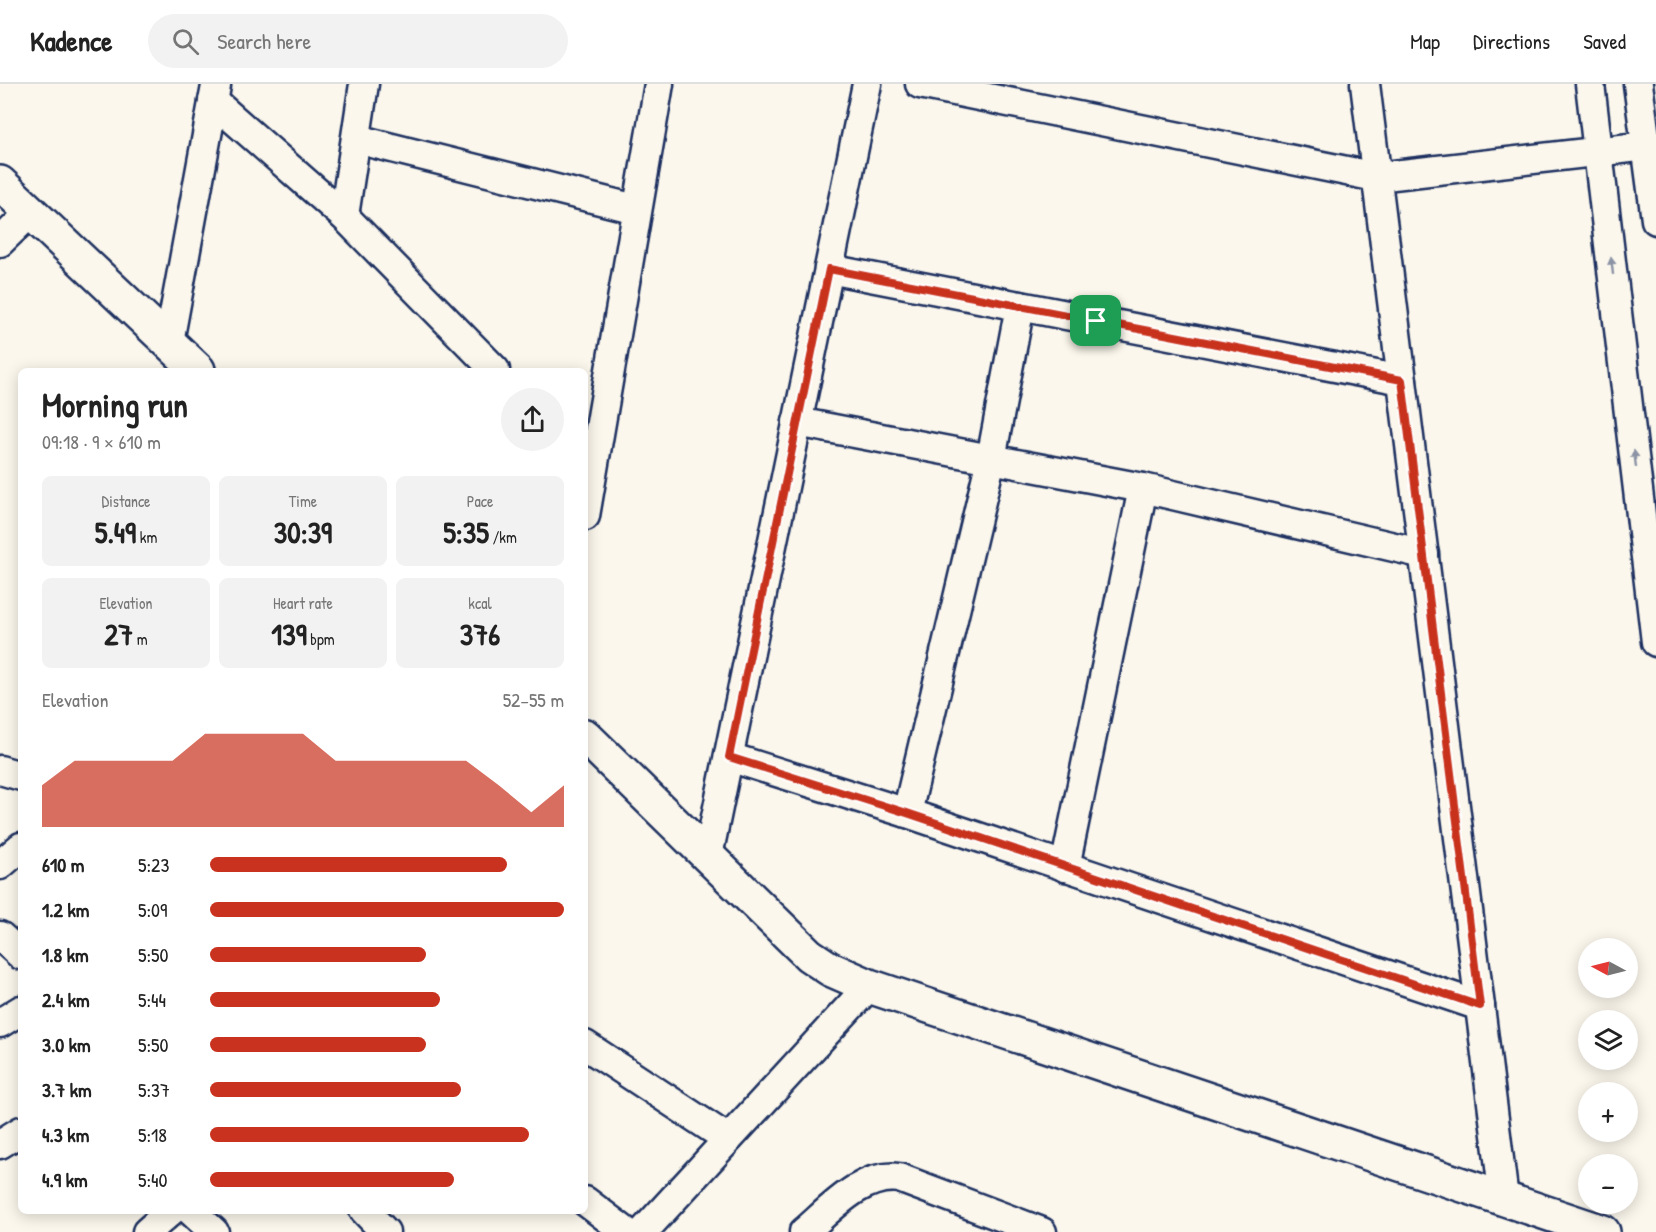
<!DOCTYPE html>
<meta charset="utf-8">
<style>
:root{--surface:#fff;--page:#f2f2f2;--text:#222;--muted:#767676;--line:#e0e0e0;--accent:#c8321e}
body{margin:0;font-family:"Patrick Hand",sans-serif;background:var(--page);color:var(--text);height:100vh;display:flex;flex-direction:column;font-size:22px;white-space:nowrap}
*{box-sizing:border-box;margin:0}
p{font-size:20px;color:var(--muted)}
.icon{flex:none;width:33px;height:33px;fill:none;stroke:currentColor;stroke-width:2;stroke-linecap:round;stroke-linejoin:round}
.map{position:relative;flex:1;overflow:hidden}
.drawer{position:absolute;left:18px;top:284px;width:570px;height:846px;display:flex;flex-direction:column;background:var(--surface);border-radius:9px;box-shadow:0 3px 15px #0003}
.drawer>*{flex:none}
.needle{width:39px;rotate:277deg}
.buttons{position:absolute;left:1578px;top:854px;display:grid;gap:12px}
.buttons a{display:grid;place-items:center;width:60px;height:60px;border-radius:50%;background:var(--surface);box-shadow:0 3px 15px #0003;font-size:30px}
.pin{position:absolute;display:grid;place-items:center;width:51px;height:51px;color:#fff;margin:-26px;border-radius:12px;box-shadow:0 3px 9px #0006}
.round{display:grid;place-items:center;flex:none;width:63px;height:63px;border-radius:32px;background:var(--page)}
.summary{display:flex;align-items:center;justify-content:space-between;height:102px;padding:0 24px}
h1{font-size:33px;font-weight:700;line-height:45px}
.metrics{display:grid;grid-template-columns:repeat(3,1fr);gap:9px;height:102px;padding:6px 24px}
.metrics div{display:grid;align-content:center;border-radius:9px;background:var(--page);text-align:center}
.metrics b{font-size:30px;font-weight:700}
.metrics small{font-size:16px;font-weight:400}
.metrics p{font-size:16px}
.chart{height:168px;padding:12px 24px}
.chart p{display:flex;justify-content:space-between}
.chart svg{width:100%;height:108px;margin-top:6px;fill:var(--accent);opacity:.7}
ul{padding:0 24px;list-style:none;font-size:20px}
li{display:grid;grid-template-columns:96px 72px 1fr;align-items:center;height:45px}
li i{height:15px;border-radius:8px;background:var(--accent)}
header{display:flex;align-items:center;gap:36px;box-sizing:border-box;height:84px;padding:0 30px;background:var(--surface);border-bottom:2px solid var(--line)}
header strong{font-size:28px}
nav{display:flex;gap:33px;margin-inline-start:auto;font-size:21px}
.search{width:420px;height:54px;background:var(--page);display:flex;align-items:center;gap:15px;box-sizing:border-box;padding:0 21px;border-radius:33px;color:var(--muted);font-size:22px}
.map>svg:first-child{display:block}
</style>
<header>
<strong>Kadence</strong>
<div class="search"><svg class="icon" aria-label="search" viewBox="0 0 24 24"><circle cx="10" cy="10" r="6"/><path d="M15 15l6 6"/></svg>Search here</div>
<nav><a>Map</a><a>Directions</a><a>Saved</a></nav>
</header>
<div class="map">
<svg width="1656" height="1148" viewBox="0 0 1656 1148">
<rect width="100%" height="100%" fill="#fbf7ec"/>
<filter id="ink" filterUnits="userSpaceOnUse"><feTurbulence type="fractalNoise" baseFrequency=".0167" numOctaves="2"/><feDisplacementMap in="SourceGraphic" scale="12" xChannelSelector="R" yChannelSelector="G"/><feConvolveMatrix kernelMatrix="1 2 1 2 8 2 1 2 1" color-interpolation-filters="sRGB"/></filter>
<g filter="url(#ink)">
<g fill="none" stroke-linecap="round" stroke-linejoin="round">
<defs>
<g id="street">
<polyline points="920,0 1376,93 1656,61"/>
<polyline points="1365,0 1504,1115"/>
<polyline points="1590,0 1656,558"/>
<polyline points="1638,0 1656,136"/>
<polyline points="213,17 344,132 495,286"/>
<polyline points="356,55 636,125"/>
<polyline points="344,132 364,0"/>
<polyline points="0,158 32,127"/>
<polyline points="829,185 1402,296"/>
<polyline points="169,258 216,2"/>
<polyline points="797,338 1143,404 1424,470"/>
<polyline points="585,432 659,0"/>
<polyline points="729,673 907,729 1480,922"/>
<polyline points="0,686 21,692"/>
<polyline points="907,729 991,375 1020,222"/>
<polyline points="708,772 867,0"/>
<polyline points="0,781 21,763"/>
<polyline points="1065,783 1143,404"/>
<polyline points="0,852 21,871"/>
<polyline points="0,939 21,926"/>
<polyline points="585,961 728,1055"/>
<polyline points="0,1060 21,1047"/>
<polyline points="585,1117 626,1148"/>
<polyline points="190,1126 214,1148"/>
<polyline points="364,1126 385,1148"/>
<polyline points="147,1148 172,1126"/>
<polyline points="643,1148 869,902"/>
<path d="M804,1148C831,1125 862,1089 899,1094L1042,1148"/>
</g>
<g id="secondary">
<polyline points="0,99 198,286"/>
<polyline points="585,652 809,871 830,885 869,902 1603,1148"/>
</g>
</defs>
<use href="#street" stroke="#1b2f5e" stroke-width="33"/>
<use href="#secondary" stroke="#1b2f5e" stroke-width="38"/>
<use href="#street" stroke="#fbf7ec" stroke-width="28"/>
<use href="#secondary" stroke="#fbf7ec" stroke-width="33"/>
</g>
<defs><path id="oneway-solid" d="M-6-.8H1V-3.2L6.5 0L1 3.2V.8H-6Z" transform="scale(1.5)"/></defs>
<g fill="#8b93a5">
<use href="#oneway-solid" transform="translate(1612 182) rotate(-97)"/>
<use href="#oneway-solid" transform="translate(1635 375) rotate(-97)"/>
</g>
</g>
<g fill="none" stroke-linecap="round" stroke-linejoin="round" filter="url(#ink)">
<defs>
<polygon id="route" points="829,185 1402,296 1480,922 907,729 729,673"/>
</defs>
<use href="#route" stroke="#fff" stroke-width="12"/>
<use href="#route" stroke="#c8321e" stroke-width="8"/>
</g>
</svg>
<div class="buttons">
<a><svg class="needle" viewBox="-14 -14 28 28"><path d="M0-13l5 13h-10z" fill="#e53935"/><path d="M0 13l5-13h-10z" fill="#767676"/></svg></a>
<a><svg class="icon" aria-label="layers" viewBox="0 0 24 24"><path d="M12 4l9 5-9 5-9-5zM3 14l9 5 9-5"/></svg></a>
<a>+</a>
<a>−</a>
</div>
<div class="pin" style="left:1096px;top:237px;background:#1e9e55"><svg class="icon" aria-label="arrive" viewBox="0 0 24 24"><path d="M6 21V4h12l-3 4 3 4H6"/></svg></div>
<section class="drawer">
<div class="summary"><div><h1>Morning run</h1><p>09:18 · 9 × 610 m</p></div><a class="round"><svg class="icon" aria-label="share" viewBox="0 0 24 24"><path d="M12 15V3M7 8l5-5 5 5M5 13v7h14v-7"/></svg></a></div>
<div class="metrics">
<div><p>Distance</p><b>5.49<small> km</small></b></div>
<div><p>Time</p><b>30:39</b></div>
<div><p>Pace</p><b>5:35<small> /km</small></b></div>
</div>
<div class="metrics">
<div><p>Elevation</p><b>27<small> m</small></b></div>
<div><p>Heart rate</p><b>139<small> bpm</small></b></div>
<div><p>kcal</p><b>376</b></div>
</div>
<div class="chart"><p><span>Elevation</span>52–55 m</p>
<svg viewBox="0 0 160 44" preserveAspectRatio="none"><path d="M0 44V27L10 17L20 17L30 17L40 17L50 6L60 6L70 6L80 6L90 17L100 17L110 17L120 17L130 17L140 27L150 38L160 27V44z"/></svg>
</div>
<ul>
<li><b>610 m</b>5:23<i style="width:84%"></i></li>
<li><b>1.2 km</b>5:09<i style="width:100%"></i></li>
<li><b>1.8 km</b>5:50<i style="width:61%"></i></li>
<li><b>2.4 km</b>5:44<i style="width:65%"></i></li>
<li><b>3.0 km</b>5:50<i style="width:61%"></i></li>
<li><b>3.7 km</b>5:37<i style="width:71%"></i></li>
<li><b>4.3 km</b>5:18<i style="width:90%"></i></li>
<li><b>4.9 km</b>5:40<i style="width:69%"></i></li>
</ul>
</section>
</div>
